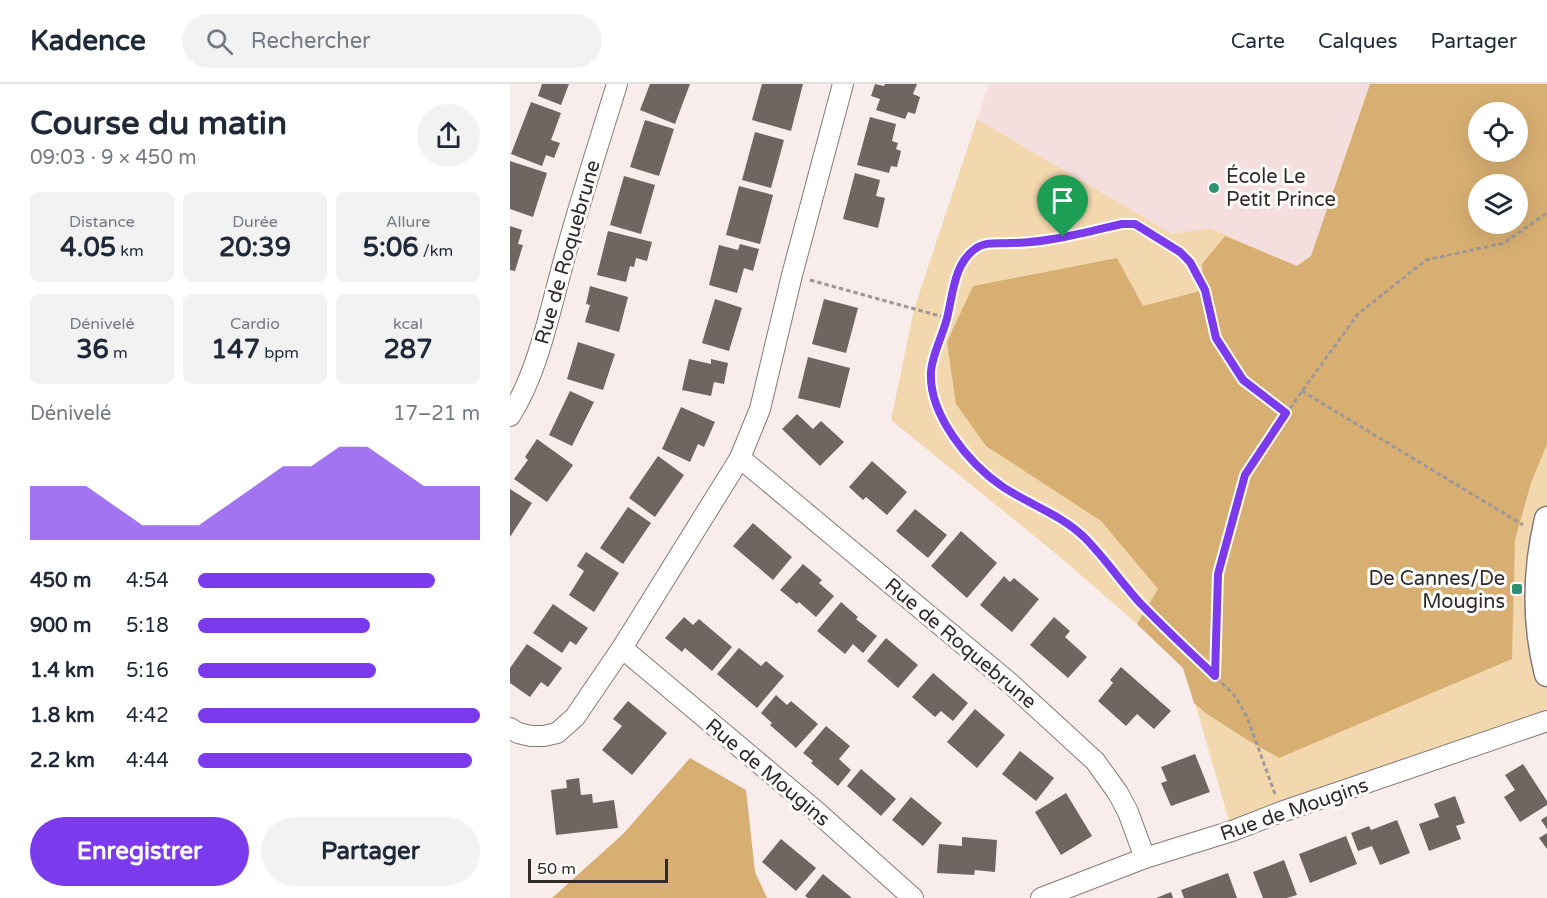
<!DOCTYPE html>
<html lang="fr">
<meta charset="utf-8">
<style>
:root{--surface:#fff;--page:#f2f2f3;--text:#1f2937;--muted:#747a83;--line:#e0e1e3;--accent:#7c3aed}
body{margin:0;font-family:"Varela Round",sans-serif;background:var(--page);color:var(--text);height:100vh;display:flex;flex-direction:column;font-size:22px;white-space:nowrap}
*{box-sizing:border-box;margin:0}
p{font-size:20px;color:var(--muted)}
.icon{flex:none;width:33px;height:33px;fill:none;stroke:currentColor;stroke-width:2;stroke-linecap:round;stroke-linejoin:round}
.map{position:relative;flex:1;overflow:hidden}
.sheet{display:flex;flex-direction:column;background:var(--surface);width:510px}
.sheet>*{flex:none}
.buttons{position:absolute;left:958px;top:18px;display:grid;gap:12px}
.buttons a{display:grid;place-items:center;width:60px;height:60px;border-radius:50%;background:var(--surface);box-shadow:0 6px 24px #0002;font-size:30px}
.scale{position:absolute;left:18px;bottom:15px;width:140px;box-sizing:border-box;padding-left:6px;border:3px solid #302b2b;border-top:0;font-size:16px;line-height:21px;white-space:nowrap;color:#302b2b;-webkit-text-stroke:4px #fffcfc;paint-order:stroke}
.pin{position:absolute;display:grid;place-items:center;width:51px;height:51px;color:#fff;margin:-62px -26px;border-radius:50% 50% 50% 0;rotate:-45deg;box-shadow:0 0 6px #0007}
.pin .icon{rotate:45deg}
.round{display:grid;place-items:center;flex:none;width:63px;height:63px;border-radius:32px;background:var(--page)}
.summary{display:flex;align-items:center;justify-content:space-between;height:102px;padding:0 30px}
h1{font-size:33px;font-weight:700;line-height:45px}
.stats{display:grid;grid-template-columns:repeat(3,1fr);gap:9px;height:102px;padding:6px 30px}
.stats div{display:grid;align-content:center;border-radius:9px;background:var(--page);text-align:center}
.stats b{font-size:26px;font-weight:700}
.stats small{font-size:16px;font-weight:400}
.stats p{font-size:16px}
.chart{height:168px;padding:12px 30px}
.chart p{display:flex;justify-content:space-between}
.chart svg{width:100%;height:108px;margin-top:6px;fill:var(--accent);opacity:.7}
.primary-button{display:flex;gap:12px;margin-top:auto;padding:12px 30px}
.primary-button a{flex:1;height:69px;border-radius:36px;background:var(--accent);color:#fff;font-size:24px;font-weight:700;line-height:69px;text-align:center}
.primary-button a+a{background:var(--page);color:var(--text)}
ul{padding:0 30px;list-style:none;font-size:20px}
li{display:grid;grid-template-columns:96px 72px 1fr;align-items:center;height:45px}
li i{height:15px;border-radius:8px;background:var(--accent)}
header{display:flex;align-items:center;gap:36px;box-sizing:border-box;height:84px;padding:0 30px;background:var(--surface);border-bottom:2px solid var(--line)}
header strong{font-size:28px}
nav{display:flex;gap:33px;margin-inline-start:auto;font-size:21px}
.search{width:420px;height:54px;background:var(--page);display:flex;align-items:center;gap:15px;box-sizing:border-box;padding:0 21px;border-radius:33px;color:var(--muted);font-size:22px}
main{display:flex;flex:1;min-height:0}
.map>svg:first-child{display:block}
</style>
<header>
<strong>Kadence</strong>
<div class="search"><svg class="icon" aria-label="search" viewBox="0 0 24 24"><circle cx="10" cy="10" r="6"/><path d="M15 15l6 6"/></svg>Rechercher</div>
<nav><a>Carte</a><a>Calques</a><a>Partager</a></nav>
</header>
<main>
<section class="sheet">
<div class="summary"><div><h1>Course du matin</h1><p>09:03 · 9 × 450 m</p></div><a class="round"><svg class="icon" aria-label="share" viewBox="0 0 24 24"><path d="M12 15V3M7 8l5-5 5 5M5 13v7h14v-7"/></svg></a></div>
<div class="stats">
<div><p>Distance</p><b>4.05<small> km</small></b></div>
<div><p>Durée</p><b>20:39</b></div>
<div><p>Allure</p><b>5:06<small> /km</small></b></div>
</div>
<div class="stats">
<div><p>Dénivelé</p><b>36<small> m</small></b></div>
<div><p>Cardio</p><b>147<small> bpm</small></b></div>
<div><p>kcal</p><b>287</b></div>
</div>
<div class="chart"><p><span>Dénivelé</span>17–21 m</p>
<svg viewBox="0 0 160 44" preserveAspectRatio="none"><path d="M0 44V22L10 22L20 22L30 30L40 38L50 38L60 38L70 30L80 22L90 14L100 14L110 6L120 6L130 14L140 22L150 22L160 22V44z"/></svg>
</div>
<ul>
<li><b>450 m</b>4:54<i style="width:84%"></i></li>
<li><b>900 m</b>5:18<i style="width:61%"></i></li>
<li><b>1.4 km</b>5:16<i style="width:63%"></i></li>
<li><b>1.8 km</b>4:42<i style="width:100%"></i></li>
<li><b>2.2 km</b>4:44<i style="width:97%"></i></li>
</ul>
<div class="primary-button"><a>Enregistrer</a><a>Partager</a></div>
</section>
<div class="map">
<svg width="1037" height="814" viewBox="0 0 1037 814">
<rect width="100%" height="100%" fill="#f9edec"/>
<polygon fill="#f4dfde" points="479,0 860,0 801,172 786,182 700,145 662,150 467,35"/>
<path fill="#f3d8af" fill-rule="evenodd" d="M860,0H1037V637L722,747L687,626L673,584L627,540L550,473L381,336L404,225L467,35L662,150L700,144L786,182L801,172ZM969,28H1008V68H969ZM969,100H1008V140H969Z"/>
<g fill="#d7af72" fill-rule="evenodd">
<path d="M860,0H1037V360L1021,399L1005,456L1002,575L769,674L736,655L697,630L684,619L673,584L627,540L648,505L591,437L476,362L446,320L437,258L463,202L607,174L633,222L694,206L692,180L715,152L787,182L801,172ZM969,28H1008V68H969ZM969,100H1008V140H969Z"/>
<polygon points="180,674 236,706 245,788 257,814 42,814 113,750"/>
</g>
<g fill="#6f6662">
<polygon points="32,0 59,0 51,21 28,12"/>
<polygon points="140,0 180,0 165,40 130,26"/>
<polygon points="252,0 293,0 281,47 242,36"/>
<polygon points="365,0 374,2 375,0 407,0 403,10 410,13 405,30 398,28 395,35 366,26 370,15 361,12"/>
<polygon points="21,18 51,29 41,56 50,59 44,74 36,71 32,82 1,70"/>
<polygon points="360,33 386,40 382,57 388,59 386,65 391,67 387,83 381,82 379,89 347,81"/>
<polygon points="135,36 164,45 149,92 120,83"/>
<polygon points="245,48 274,56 261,104 232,96"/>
<polygon points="0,77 37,89 23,133 0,125"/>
<polygon points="345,89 370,96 366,112 375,114 368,144 333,135"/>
<polygon points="114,92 145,101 131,150 100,141"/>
<polygon points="229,102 263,111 250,160 216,151"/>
<polygon points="0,142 12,146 8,160 13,161 5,187 0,186"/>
<polygon points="98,147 142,158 137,177 126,174 124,183 120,182 116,198 87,191"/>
<polygon points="230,160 249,165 243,187 234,184 227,209 199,201 209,161 228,166"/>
<polygon points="80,202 118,213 109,248 75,238 80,221 76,220"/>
<polygon points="205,215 232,224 219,267 192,259"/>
<polygon points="314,215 348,224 336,269 302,260"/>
<polygon points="68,258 105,270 93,306 57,295"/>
<polygon points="298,273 340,284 330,324 288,314"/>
<polygon points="179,275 201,280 201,275 218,279 214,300 204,298 201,312 172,306"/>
<polygon points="60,307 84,318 62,362 39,351"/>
<polygon points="171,323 205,338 194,363 188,360 180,378 152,365"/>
<polygon points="287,330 303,345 311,337 334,358 310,382 272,345"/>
<polygon points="27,355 63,381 37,418 4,395 18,376 15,373"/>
<polygon points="148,372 174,391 145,433 119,414"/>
<polygon points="362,377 397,408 377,431 356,413 353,416 339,403"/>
<polygon points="0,405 22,419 0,453"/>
<polygon points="118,423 141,439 113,480 90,464"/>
<polygon points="405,425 437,451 418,474 386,447"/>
<polygon points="243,439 282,473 263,496 223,462"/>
<polygon points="451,447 487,479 457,514 421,482"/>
<polygon points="76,468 109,489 84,528 59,511 74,487 67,482"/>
<polygon points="293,480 312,496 309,499 324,512 306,533 289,518 287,520 270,506"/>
<polygon points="494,492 500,498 504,494 529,515 502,548 470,521"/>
<polygon points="331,518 348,533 346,535 367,552 353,569 343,560 335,570 307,547"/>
<polygon points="43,520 78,544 66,561 60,557 52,569 23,549"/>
<polygon points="174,533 183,541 189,535 222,563 202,587 175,564 172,568 155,554"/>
<polygon points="544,533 560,547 555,553 577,573 558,594 520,561"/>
<polygon points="376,554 408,581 388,604 357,577"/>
<polygon points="17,560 52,584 38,603 31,598 20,613 0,599 0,584"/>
<polygon points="229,564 251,582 256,577 274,592 247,624 207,590"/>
<polygon points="611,583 661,627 644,645 627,630 616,642 588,617 603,599 600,596"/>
<polygon points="423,589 458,619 443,637 431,627 425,633 402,613"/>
<polygon points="266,611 277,621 281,617 308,640 286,664 260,641 262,639 251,629"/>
<polygon points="118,617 157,649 122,691 92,666 112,642 103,635"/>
<polygon points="465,625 495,651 467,684 437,658"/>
<polygon points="316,642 340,662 329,675 341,686 328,702 301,679 303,677 293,669"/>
<polygon points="510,667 544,694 526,717 492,690"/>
<polygon points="685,670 700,708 661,722 651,699 657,697 651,683"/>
<polygon points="1013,680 1037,717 1037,721 1010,738 994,713 1005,706 995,691"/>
<polygon points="351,685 386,715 371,732 337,702"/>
<polygon points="69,694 71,711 82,710 83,719 104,716 108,744 46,751 41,706 57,704 56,696"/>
<polygon points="556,709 582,752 551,771 525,728"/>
<polygon points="945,712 955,739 946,742 951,755 919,767 909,740 929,733 924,720"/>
<polygon points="401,713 432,739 413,762 382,736"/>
<polygon points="1037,732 1037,745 1031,736"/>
<polygon points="887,736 900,769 870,781 862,762 848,767 841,749 859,742 861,746"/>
<polygon points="1037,749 1037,765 1029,754"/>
<polygon points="836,752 847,780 800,799 789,770"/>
<polygon points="452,753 487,756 485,788 465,786 464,791 427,789 429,760 452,762"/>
<polygon points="271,755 306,784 286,807 252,778"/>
<polygon points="774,776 787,811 777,814 753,814 743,788"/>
<polygon points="718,789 727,814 674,814 671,806"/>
<polygon points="313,790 342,814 298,814 295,812"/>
<polygon points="661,808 663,814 646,814"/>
</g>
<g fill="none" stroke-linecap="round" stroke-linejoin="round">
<defs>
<g id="minor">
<path d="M0,332C28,289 40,226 54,176C70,117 89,59 107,0"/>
<polyline points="230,374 501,600 585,677 608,709 618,728 635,774"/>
<polyline points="112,564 307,728 403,814"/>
<polyline points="0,644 8,649 21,652 34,652 47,649 65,633 112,564 230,374 250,325 282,191 333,0"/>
<polyline points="531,814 635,774 722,747 771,728 1037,637"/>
</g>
<path id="tertiary" d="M1037,435C1025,486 1024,539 1037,590"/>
</defs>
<use href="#minor" stroke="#857a7a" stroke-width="22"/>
<use href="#tertiary" stroke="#857a7a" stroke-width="27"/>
<g stroke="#a09796" stroke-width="3" stroke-dasharray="4.5 3" stroke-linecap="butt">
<polyline points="300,196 437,234"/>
<polyline points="792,307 1013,441"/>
<polyline points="705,592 708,490 735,391 792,307 848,230 916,176 994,159 1037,129"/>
<polyline points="765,710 737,633 725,612 631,520 573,452 538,428 494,403 474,388 446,356 436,341 423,306 421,291 423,277 437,234 449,186 455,175 464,165 475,159 522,159 537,157 612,140 625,140 671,168 680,178 695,206 706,254 733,296 776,329"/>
</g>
<use href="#minor" stroke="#fff" stroke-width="20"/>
<use href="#tertiary" stroke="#fff" stroke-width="24"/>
</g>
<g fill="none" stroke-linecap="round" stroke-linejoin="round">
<defs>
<path id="route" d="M612,140H625L670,168L680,178L695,206L706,254L733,296L776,329L735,391L708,490L705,592C680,568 654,544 630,519C611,498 594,473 574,453C551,431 519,420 493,403C459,380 418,330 421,287C423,267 434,250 438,230C443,208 445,179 465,165C475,157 488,160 500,159C538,159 575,148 612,140Z"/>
</defs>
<use href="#route" stroke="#fff" stroke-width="12"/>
<use href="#route" stroke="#7c3aed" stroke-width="8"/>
</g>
<g fill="#2c926f" stroke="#fffcfc" stroke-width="2">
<circle cx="704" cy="104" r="6"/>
<rect x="1001" y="499" width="12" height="12" rx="3"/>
</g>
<g text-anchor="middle" stroke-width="6" stroke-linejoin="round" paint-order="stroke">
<g font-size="20" fill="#302b2b" stroke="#fffcfc" text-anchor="start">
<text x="716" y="99">École Le<tspan x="716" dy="23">Petit Prince</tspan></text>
<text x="995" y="501" text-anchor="end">De Cannes/De<tspan x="995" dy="23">Mougins</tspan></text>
</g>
<g font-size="20" fill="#302b2b" stroke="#fffcfc">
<text transform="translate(57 168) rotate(-74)" y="7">Rue de Roquebrune</text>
<text transform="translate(451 559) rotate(40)" y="7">Rue de Roquebrune</text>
<text transform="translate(258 688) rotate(40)" y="7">Rue de Mougins</text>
<text transform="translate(784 725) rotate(-19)" y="7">Rue de Mougins</text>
</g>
</g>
</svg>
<div class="buttons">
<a><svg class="icon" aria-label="locate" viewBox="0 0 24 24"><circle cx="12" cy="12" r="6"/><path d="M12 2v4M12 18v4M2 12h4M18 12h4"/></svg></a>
<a><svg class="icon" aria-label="layers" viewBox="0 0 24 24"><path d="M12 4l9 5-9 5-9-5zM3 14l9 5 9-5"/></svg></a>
</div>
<div class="scale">50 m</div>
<div class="pin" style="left:553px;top:153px;background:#1e9e55"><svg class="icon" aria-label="arrive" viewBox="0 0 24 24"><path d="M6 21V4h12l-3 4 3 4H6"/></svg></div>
</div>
</main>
